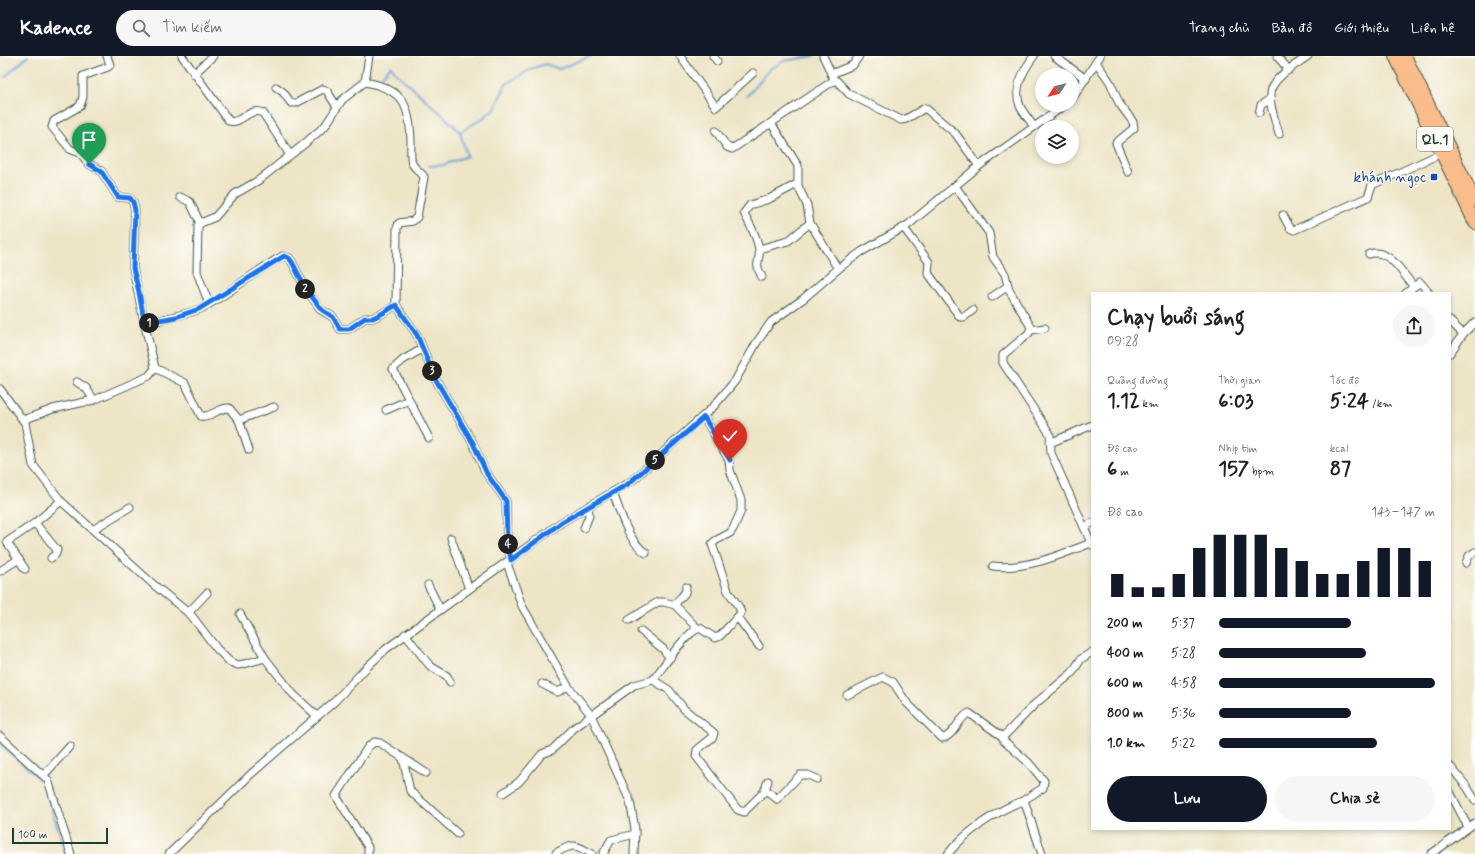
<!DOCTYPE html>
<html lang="vi">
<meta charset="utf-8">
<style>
:root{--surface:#fff;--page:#f6f6f6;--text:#202124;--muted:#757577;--accent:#111827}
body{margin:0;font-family:Mynerve,sans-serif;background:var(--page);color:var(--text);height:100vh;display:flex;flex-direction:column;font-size:15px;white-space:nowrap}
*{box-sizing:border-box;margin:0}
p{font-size:13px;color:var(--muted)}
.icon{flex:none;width:22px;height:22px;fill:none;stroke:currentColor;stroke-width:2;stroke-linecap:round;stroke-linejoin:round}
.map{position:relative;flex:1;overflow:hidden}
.panel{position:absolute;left:1091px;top:236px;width:360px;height:538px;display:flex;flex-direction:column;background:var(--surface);border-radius:0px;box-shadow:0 2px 6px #0003}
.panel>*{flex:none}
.needle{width:26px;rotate:234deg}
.tools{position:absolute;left:1035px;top:12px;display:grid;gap:8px}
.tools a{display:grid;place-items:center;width:44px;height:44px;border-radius:50%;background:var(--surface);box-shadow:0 2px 6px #0003;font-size:20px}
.scale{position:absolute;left:12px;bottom:10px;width:96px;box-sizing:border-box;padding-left:4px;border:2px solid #1f3d34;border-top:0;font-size:11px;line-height:14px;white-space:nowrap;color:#1f3d34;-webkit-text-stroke:3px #fdfcf7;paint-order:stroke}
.pin{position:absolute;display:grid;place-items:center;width:34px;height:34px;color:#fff;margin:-41px -17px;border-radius:50% 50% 50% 0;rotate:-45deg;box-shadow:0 0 4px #0007}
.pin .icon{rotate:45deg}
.km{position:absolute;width:20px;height:20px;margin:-10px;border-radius:50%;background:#222;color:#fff;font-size:11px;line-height:20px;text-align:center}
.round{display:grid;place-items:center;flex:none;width:42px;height:42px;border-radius:21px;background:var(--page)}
.headline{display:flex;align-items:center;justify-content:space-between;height:68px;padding:0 16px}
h1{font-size:22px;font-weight:700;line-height:30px}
.figures{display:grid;grid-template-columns:repeat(3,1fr);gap:6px;height:68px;padding:4px 16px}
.figures div{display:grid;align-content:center}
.figures b{font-size:20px;font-weight:700}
.figures small{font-size:11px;font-weight:400}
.figures p{font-size:11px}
.chart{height:112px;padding:8px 16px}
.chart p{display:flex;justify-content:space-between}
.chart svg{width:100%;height:72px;margin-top:4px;stroke:var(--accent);stroke-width:6}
.action{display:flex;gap:8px;margin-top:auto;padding:8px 16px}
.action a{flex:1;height:46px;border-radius:24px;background:var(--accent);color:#fff;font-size:16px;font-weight:700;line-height:46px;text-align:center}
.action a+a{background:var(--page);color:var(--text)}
ul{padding:0 16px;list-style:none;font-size:13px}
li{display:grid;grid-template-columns:64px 48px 1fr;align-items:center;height:30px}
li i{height:10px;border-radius:5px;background:var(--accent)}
header{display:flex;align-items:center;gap:24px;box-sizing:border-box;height:56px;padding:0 20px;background:var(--accent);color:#fff}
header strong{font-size:19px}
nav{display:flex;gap:22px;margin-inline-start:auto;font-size:14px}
.search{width:280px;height:36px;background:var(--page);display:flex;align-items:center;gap:10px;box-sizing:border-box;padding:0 14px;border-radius:22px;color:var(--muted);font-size:15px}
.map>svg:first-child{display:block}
</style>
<header>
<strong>Kadence</strong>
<div class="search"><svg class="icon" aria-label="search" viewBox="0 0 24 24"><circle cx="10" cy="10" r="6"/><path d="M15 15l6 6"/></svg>Tìm kiếm</div>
<nav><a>Trang chủ</a><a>Bản đồ</a><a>Giới thiệu</a><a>Liên hệ</a></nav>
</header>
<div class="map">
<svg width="1475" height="798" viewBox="0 0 1475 798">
<rect width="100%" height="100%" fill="#fdfcf7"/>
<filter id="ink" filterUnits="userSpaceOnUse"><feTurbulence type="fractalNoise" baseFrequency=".025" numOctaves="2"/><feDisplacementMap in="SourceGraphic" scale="8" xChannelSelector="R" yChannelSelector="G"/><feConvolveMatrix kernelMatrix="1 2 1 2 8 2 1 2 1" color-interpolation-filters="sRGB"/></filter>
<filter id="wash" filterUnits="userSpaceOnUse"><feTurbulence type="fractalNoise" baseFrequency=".012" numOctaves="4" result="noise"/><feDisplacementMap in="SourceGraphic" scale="16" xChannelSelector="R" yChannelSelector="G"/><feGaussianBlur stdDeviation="0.9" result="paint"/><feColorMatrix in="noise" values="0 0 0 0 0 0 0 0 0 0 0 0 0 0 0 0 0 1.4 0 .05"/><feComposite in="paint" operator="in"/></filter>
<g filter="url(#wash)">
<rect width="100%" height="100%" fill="#eee5c7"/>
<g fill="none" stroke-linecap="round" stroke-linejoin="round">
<g stroke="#63a2d5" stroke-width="2">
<polyline points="382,20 391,10 396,17 448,64 460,76 467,100 443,109 429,110"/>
<polyline points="5,21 28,0"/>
<polyline points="747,40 770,13 784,5 814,0"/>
<polyline points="460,76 483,62 495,52 506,28 533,12 546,8 559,13 591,0"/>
<polyline points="0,688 43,726 66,798"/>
</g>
</g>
</g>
<g filter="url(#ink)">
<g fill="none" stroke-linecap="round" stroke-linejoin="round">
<defs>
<g id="minor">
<polyline points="107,0 110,9 108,11 83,20 83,41 80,50 54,65 52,71 70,93 80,97 89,108 101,115 118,141 129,142 133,146 135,154 133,212 145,270"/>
<path d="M182,0L229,65C241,69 250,50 263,57L290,99"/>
<polyline points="680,0 716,51 753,17"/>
<polyline points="713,0 717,5"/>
<polyline points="823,0 833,21"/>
<path d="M1034,0C1024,13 1013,33 1020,50C1023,57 1030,64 1034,71"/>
<polyline points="1054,0 1086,23"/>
<polyline points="1277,0 1289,14"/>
<polyline points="1096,6 1110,26 1119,47 1133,66 1134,72 1116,87 1128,116"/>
<polyline points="194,18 213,0"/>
<polyline points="831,18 853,9 859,0"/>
<path d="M365,26C403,33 410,49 411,85C411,92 410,101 412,107C414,113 421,115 424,121L417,161L413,165L399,167L397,172L396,249L417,279L436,324L473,387L485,415L506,445L507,483L511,504"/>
<polyline points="276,31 283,36 291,47 296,47 323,33 327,35 337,51"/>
<polyline points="1072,43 1100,0"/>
<polyline points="1259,57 1261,49 1270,43"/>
<polyline points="716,75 727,91 732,93 771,67"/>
<path d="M1279,78C1276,66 1270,53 1270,40C1269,23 1296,9 1308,0"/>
<polyline points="955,130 989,177 993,201 1005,218 1009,234 1031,271 1029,277 1003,299 1003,307 1050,378 1051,397 1092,489"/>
<polyline points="180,141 190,146 200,167"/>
<polyline points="1283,159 1290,172 1294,174 1368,141 1372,129 1442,97"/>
<polyline points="904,172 929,206 928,217 960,261 964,261 973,254"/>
<polyline points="759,193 788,185 810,167"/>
<path d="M1369,198C1389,192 1402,216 1413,230"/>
<polyline points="838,213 810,167 807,149 798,130 798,110 771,67 833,25 837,25 849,38 901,64 906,63 925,52 955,77 979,110"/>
<path d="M762,221C753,204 761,207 759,193C757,180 750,169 744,157L750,149L769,143L797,128"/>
<polyline points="1406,237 1420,226 1429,237"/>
<polyline points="992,241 1008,230"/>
<polyline points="209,248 197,216 198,169 203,166 215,161 235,138 259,124 303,89 325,70 342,44 365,26 369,0"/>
<polyline points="1450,265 1463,278 1475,266"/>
<polyline points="1031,274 1045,272"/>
<polyline points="422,293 403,304 393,313 429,382"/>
<polyline points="1450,297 1463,278"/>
<path d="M155,312L185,327L201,360C211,362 219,351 229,352L239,364L249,394"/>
<polyline points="77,326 86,332 94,344"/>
<polyline points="0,333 25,367 33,409 61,445 154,529 191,559 217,593 230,606 238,609 244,608 265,602 293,638 317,660"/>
<polyline points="386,354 409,344"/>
<path d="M23,364L53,353L94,344L149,320L155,312L145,270C157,262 184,260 200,253C230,238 254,215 283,200L289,202L292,206L306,233L321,254L333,261L340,273H349L365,262H373L383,257L396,249"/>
<polyline points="239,364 274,351"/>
<polyline points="1050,387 1092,369"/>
<path d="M613,437C621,457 627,484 646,497"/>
<polyline points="35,467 57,494 56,498 51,502"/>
<polyline points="1084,471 1092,467"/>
<polyline points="584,472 589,460 588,451"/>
<polyline points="94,473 130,451"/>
<polyline points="451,482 469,533"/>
<polyline points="507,507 522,550 568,630 591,659 630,745 635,773 634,798"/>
<polyline points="1466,507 1469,500 1475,496"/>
<path d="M993,510C1026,514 1060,499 1091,487"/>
<polyline points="25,513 7,486 35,467 61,445"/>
<polyline points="0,515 19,503"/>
<polyline points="428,529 440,553"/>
<path d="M686,531C687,540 677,542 675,549L697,572"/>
<polyline points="188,557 207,537"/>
<polyline points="240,558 265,602"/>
<polyline points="738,562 759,590"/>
<polyline points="629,564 658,546 664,546 675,549"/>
<polyline points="641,575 663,593 670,602"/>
<polyline points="405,578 430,610 447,620 450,626"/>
<path d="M653,624C662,613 686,575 700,572L715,582L720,580L741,557L739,551L728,535L712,488L715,485L730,477L733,473L741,455V444L730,414L729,404L704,361"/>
<polyline points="542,628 558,636 568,630"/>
<path d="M847,639L883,621L893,626L906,646L942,682C954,681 958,662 969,657L1003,681"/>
<polyline points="0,680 48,724 71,798"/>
<polyline points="403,702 410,735 458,778"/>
<polyline points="1450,710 1467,731 1475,744"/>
<polyline points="44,719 70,690"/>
<polyline points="766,734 777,743 800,719 808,719 817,723"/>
<polyline points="1450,736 1468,771"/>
<polyline points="503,737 519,726 542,698 552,694 574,672 634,629 653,624 669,634 684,653 714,677 713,681 697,694 696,700 738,754 744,756 764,736 768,725"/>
<path d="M556,797C573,787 575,788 592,798"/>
<polyline points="169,798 251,718 335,645 367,611 386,593 562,466 633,424 714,350 735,325 757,286 771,266 803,243 838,213 861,196 908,169 979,110 1065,49"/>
<polyline points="368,798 368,791 336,740 368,691 374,686 380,687 426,717"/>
<polyline points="603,798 611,784 635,778"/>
<path d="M948,798C962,779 1001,751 1024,745"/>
<polyline points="1042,798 1024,744 1043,732 1044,725 1028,706 1004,685 1003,681 1035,648 1072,617 1081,603 1092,596"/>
<polyline points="1431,798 1475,767"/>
</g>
<g id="trunk">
<polyline points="1395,0 1475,167"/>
<polyline points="1405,0 1475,145"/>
</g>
</defs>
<use href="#minor" stroke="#3e564a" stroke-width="9"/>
<use href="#trunk" stroke="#3e564a" stroke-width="14"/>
<use href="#minor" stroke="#fff" stroke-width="7"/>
<use href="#trunk" stroke="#f9bc8a" stroke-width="12"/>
</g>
</g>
<g fill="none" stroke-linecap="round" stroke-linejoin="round" filter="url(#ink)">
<defs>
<polyline id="route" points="89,108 101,115 118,141 130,142 133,146 135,154 133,212 139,236 145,270 154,265 176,261 199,253 284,200 289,202 292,206 306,233 322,254 333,261 340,273 349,273 365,262 373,262 383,257 396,249 417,279 436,324 473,387 487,418 506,445 507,483 511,504 562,466 628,428 704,361 730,404"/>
</defs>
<use href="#route" stroke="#fff" stroke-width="8"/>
<use href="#route" stroke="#1a73e8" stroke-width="5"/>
</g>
<rect fill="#1a4fb4" stroke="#fdfcf7" stroke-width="1.5" x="1430" y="117" width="8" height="8" rx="2"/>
<g text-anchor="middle" stroke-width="3" stroke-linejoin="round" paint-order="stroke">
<rect fill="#fdfcf7" stroke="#62766e" stroke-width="1" x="1417" y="71" width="36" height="24" rx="3"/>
<g font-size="14" font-weight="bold" fill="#1f3d34">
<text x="1435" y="88">QL.1</text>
</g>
<g font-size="15" fill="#164399" stroke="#fdfcf7" text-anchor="end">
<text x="1426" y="126">khánh ngọc</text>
</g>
</g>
</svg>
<div class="tools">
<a><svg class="needle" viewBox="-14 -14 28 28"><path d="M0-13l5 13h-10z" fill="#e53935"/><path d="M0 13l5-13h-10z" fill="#757577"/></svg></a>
<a><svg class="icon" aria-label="layers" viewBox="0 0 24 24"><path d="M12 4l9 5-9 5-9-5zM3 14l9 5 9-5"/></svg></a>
</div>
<div class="scale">100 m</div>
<div class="pin" style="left:89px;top:108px;background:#1e9e55"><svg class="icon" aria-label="arrive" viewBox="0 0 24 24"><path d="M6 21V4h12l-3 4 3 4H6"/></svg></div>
<div class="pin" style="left:730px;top:404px;background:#d93025"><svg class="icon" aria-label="check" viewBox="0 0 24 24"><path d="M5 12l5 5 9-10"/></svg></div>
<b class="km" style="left:149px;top:267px">1</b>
<b class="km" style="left:305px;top:233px">2</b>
<b class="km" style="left:432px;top:315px">3</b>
<b class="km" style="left:508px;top:488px">4</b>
<b class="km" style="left:655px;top:404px">5</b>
<section class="panel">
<div class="headline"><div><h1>Chạy buổi sáng</h1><p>09:28</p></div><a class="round"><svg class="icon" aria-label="share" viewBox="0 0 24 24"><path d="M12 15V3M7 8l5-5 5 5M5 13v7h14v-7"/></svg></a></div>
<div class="figures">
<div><p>Quãng đường</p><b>1.12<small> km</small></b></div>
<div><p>Thời gian</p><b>6:03</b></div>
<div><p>Tốc độ</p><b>5:24<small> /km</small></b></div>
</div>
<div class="figures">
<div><p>Độ cao</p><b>6<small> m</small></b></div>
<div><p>Nhịp tim</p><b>157<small> bpm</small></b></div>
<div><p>kcal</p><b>87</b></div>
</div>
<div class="chart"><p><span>Độ cao</span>143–147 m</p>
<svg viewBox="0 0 160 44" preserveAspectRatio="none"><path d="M5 44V30M15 44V38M25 44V38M35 44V30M45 44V14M55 44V6M65 44V6M75 44V6M85 44V14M95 44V22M105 44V30M115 44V30M125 44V22M135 44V14M145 44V14M155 44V22"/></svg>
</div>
<ul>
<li><b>200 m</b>5:37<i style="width:61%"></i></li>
<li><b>400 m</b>5:28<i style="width:68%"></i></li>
<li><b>600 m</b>4:58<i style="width:100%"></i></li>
<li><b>800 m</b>5:36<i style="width:61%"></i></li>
<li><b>1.0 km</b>5:22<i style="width:73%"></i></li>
</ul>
<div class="action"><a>Lưu</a><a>Chia sẻ</a></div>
</section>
</div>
